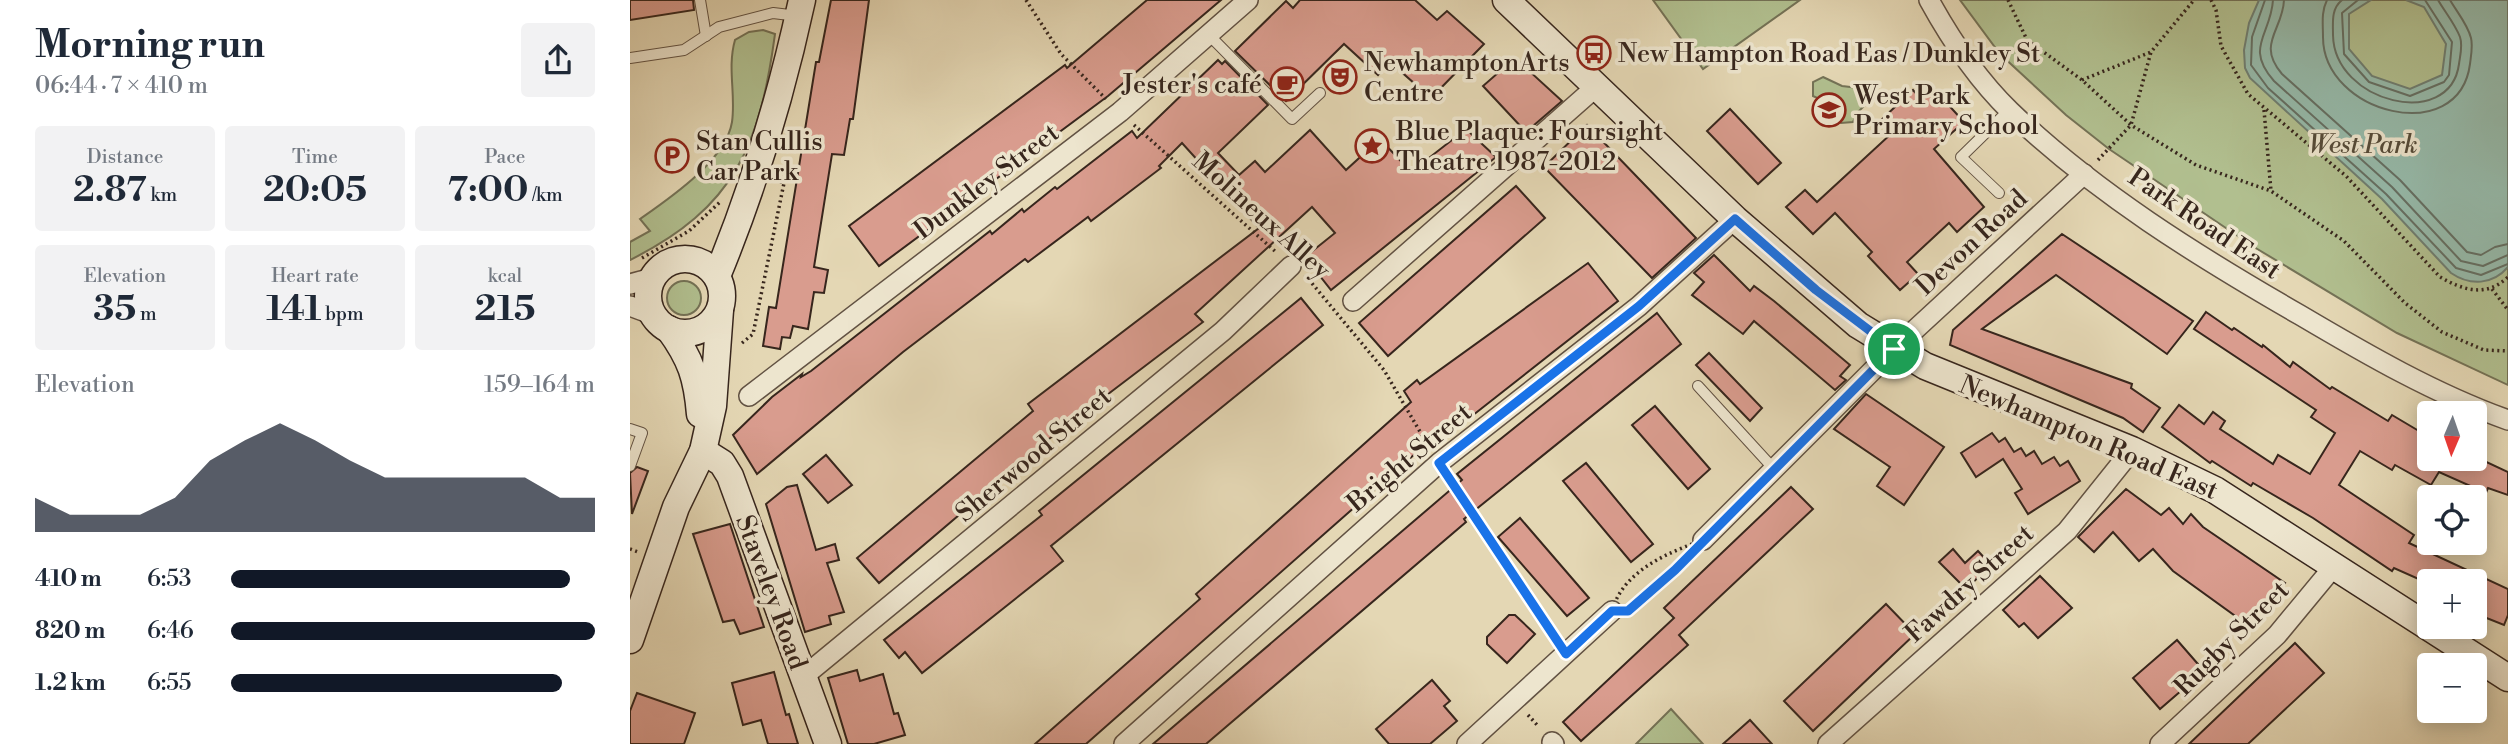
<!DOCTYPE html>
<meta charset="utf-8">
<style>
:root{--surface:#fff;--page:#f2f2f3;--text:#1f2937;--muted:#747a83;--accent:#111827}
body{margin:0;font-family:"Libre Bodoni",serif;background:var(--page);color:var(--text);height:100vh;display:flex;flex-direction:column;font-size:26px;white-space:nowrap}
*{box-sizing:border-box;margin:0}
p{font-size:23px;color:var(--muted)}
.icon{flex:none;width:38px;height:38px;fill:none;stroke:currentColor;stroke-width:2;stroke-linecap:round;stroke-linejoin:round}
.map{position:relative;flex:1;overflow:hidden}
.details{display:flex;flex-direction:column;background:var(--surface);width:630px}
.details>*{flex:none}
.needle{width:46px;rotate:182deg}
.controls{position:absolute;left:1787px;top:401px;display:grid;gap:14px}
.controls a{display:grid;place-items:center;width:70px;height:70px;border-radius:7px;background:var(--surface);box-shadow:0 4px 18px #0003;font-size:35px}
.pin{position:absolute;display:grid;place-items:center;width:60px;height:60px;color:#fff;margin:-30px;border:4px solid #fff;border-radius:50%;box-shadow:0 2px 7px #0007}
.round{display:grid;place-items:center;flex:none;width:74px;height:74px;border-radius:7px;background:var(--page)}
.head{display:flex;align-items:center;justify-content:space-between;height:119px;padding:0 35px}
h1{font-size:38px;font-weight:800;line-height:52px}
.stats{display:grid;grid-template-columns:repeat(3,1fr);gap:10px;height:119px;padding:7px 35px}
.stats div{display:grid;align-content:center;border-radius:7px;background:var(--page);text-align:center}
.stats b{font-size:35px;font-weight:800}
.stats small{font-size:19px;font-weight:400}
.stats p{font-size:19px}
.chart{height:196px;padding:14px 35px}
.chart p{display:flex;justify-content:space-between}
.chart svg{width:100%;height:126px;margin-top:7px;fill:var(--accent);opacity:.7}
ul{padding:0 35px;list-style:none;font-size:23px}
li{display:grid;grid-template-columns:112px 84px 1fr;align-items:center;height:52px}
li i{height:18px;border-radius:9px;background:var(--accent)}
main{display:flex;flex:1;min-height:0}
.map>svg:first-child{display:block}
</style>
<main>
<section class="details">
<div class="head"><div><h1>Morning run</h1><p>06:44 · 7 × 410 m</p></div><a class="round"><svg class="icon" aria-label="share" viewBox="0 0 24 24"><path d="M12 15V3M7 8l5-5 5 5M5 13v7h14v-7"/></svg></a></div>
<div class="stats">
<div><p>Distance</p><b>2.87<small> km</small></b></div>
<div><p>Time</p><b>20:05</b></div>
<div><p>Pace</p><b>7:00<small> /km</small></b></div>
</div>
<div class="stats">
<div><p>Elevation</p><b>35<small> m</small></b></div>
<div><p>Heart rate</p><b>141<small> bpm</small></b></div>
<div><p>kcal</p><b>215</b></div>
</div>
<div class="chart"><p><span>Elevation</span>159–164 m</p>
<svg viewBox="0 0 160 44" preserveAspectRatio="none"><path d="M0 44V32L10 38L20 38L30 38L40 32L50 19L60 12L70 6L80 12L90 19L100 25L110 25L120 25L130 25L140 25L150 32L160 32V44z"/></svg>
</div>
<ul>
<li><b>410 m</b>6:53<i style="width:93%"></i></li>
<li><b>820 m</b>6:46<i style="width:100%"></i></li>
<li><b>1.2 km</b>6:55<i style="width:91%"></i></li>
</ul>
</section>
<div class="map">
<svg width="1878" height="744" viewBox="0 0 1878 744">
<rect width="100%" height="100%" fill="#e4d7b4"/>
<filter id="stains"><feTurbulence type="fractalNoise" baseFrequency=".00286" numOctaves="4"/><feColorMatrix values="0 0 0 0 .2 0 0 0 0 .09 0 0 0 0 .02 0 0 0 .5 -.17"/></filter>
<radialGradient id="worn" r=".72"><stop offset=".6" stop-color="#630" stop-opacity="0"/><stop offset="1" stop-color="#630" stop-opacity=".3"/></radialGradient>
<g fill="#b1bf8f" stroke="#747256" stroke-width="2">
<polygon points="1023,0 1170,0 1073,69"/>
<polygon points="1330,0 1878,0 1878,385 1767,333 1624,247 1479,149 1436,115 1370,54"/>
<path d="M133,30L145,34C130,145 105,208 0,260V242L20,231L10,219C40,198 96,160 102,122C106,94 97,68 105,40L119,32Z"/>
<polygon points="1193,77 1212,86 1237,89 1240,100 1227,113 1223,122 1211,123 1196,102 1183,96 1183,82"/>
<circle cx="54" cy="298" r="17"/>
<polygon points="1041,709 1073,744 1006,744"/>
</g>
<path fill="#96baaa" stroke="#707f72" stroke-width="2" d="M1629,0H1741L1719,14V49L1742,76L1780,89L1812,75L1816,44L1794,7L1776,0H1878V267C1863,285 1840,286 1821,273L1752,199L1620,78L1615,68L1614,50L1619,23Z"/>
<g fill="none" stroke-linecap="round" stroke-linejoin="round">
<g stroke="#667064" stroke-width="2">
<polyline points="1635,0 1622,37 1621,65 1638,88 1756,194 1826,268 1851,275 1878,264"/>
<path d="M1643,0C1641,35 1614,47 1644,81L1762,187L1831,261L1853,266L1878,255"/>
<path d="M1654,0C1653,30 1626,44 1652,74L1770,180L1837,252L1851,255L1865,247L1878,244"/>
<path d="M1697,0C1691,12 1693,24 1693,37C1693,114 1829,148 1840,64C1841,56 1843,46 1841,38C1838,25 1827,12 1820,0"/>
<path d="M1712,0C1701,9 1703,22 1703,35C1704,103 1820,131 1829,64C1830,56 1833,46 1830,37C1825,24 1815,12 1808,0"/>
<polyline points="1728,0 1712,13 1714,54 1739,82 1780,96 1814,82 1819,75 1822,42 1795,0"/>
</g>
</g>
<g fill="#d99c8e" stroke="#37261d" stroke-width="2">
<polygon points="0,0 63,0 64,10 0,20"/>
<polygon points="201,0 239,0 223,119 220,119 214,155 202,154 184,267 198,270 194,293 184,292 178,329 163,326 160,338 152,337 150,349 133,346 139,307 146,308 186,62 189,62"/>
<polygon points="517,0 591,0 478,96 249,266 219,226 435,65 437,68"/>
<polygon points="670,0 785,0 807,20 817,11 854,44 801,98 760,62 748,75 714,44 656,101 605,51 656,1 663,8"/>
<polygon points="885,58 932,101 896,132 853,86"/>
<polygon points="588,60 592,64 595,61 638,105 588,153 609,175 625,161 635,172 680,130 716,170 750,139 781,172 836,129 866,157 701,290 675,257 705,233 682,207 565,314 573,322 415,442 249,583 227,558 403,411 398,404 629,228 552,143 529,166 531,168 461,221 458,217 398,262 395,259 273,352 127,474 103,435 142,397 172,374 171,377 181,371 360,231 362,234 392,209 394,212 425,187 427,189 502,131 507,138"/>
<polygon points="1303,88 1334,122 1304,149 1354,207 1327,232 1319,223 1277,262 1288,274 1270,290 1238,256 1242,252 1205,213 1183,234 1156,207 1175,190 1187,202 1262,133 1250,121 1283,90 1291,99"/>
<polygon points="1100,109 1151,163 1128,184 1077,131"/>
<polygon points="957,125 1066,238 1022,278 914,167"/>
<polygon points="886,186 915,218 758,356 729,323"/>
<polygon points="1432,234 1563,321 1537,354 1426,275 1352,329 1502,384 1501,388 1530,408 1513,432 1493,418 1320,345 1323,330"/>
<polygon points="1084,255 1120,291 1124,286 1144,301 1220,365 1210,376 1216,380 1205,390 1124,321 1113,334 1062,295 1074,282 1064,273"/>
<polygon points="958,263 988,301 833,423 806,441 803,438 456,744 405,744 570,599 566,594 781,402 774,391 787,380 790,384"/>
<polygon points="671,298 693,325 421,546 433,561 292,673 275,652 269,658 254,640 412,515 409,511"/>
<polygon points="1576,312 1602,330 1604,328 1632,347 1633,345 1660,367 1663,362 1700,389 1702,387 1758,421 1762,415 1799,437 1799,458 1848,458 1878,472 1878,495 1858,488 1856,493 1809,472 1801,485 1765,465 1762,470 1730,451 1709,485 1784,535 1779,543 1878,589 1878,615 1874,625 1844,613 1844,581 1793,581 1764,568 1762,571 1683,518 1623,483 1621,486 1582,461 1580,463 1532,427 1549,405 1574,424 1583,412 1595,421 1590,429 1643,464 1648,455 1680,474 1705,433 1681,417 1686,410 1564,329"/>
<polygon points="1027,313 1051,344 834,519 836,522 576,744 523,744 832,480 827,474"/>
<polygon points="1079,353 1132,408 1120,421 1066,365"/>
<polygon points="1236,394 1314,447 1274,505 1247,486 1260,467 1204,429"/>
<polygon points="1025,406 1080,469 1058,489 1002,425"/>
<polygon points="1362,433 1369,442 1375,438 1384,452 1391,448 1396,456 1404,451 1412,464 1424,457 1430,466 1438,461 1450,481 1398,514 1385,493 1392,489 1373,459 1346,477 1331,453"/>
<polygon points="196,455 222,485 198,503 173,474"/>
<polygon points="956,463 1023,544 1001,562 933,481"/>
<polygon points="7,467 18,471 2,514 0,473"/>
<polygon points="167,485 186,550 205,544 209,560 197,563 214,612 199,616 201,624 175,632 136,504 157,487"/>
<polygon points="1161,487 1183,509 1049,635 1058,645 951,741 933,722 1044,618 1034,608"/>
<polygon points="1496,489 1531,515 1539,508 1553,524 1561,514 1573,527 1655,583 1622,628 1543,571 1523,549 1509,561 1483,532 1464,552 1448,537"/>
<polygon points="890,518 959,598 937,616 868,537"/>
<polygon points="100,524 134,627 110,634 104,620 93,622 63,534"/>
<polygon points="1323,549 1335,563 1348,551 1361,565 1336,589 1309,562"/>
<polygon points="1410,576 1442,608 1408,638 1394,623 1389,627 1373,610"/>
<polygon points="1256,604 1285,634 1183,731 1154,701"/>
<polygon points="879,615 885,615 905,634 877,663 857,644 857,637"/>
<polygon points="1547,640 1574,671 1530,709 1503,678"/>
<polygon points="1665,643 1694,673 1618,744 1559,744"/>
<polygon points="227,670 230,681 253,674 264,714 268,713 275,735 244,744 218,744 198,678"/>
<polygon points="144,672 156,715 159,714 168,744 138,744 131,720 113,725 102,683"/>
<polygon points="802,680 820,701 814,706 827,721 800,744 759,744 746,729"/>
<polygon points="7,693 65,713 54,744 0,744 0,711"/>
<polygon points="1120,720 1142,744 1093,744"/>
</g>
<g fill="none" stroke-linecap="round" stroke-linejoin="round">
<defs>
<g id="lane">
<polyline points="70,0 76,36"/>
<polyline points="578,34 662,119 690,93"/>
<polyline points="0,58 54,50 89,27 143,13 168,16"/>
<polyline points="1369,193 1331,157 1379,110"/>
<polyline points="1068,386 1143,468"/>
<polyline points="0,429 12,433 0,466"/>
</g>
<g id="street">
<path d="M1299,0C1321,40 1347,79 1380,111C1464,192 1569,257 1670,315C1736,354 1805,394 1878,420"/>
<polyline points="0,284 22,278"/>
<polyline points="723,301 967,86"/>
<polyline points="0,306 24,315"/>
<polyline points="119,396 490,112 618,0"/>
<polyline points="1073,540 1264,349 1454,174"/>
<polyline points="173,677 593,331 661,266"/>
<polyline points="922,742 924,744"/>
<polyline points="494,744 809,463 1009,306 1105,219"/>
<polyline points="837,744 982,611"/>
<polyline points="1198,744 1437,531 1502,450"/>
<polyline points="1530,744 1647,635 1705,565"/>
</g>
<g id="secondary">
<polyline points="876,0 1105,219 1228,325 1295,366 1502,450 1585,490 1878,678"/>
<circle cx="55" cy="296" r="37"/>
<path d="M87,276C125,184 151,97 172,0"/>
<path d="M39,329C61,359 67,378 70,414"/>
<polyline points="73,451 92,463 100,476 198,744"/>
<polyline points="0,640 46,507 73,451 83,406 90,310"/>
</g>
</defs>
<use href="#lane" stroke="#625243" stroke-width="12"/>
<use href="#street" stroke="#625243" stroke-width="22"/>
<use href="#secondary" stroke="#37261d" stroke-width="29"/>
<g stroke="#37261d" stroke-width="3.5" stroke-dasharray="2 3.5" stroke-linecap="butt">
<polyline points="396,0 431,54 476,99"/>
<polyline points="1378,0 1397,40 1452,80 1501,125 1566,165 1641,191 1714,241 1775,303 1812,332 1854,350 1878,351"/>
<path d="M1581,0L1586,10L1591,46L1618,94L1716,176L1810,277C1833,290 1856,298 1878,277"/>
<polyline points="1452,80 1521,52"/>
<polyline points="1634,110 1641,191"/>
<polyline points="504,125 647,253"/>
<polyline points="1468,160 1501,125 1521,52 1564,0"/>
<polyline points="12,258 59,231 90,202"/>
<polyline points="675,275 754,370 799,447"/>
<polyline points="1862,289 1878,310"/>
<polyline points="112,343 123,334 154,183 146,180"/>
<polyline points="818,478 925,637"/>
<path d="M1073,540L998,611H982C993,571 1037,553 1073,540Z"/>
<polyline points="0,549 8,552"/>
<polyline points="898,715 909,727"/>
</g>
<use href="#lane" stroke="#ede5ce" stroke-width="10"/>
<use href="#street" stroke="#ede5ce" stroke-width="19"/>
<use href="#secondary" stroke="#ede5ce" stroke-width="26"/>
</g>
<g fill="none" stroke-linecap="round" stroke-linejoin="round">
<defs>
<polygon id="route" points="1105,219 1186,290 1264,349 1045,570 998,611 982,611 936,654 809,463 1009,306"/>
</defs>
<use href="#route" stroke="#fff" stroke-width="14"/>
<use href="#route" stroke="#1a73e8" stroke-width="9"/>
</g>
<defs>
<symbol id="bus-ring" viewBox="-11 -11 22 22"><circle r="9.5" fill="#ede5ce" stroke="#8f2418" stroke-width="1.5"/><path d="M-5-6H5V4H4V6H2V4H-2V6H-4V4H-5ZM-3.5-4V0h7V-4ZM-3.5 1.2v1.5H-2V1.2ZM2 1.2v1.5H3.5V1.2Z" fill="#8f2418"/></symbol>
<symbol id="theatre-ring" viewBox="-11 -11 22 22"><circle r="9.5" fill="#ede5ce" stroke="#8f2418" stroke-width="1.5"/><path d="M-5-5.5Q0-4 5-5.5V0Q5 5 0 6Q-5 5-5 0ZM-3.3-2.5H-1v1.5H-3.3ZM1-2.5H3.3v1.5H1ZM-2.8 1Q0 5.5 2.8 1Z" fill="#8f2418"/></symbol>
<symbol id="cafe-ring" viewBox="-11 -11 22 22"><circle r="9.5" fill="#ede5ce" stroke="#8f2418" stroke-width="1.5"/><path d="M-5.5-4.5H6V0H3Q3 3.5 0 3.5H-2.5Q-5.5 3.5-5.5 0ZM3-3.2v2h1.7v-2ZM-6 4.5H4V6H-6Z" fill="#8f2418"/></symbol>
<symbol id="school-ring" viewBox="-11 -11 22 22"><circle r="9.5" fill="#ede5ce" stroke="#8f2418" stroke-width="1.5"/><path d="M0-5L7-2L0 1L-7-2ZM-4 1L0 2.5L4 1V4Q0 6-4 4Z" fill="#8f2418"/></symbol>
<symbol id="sight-ring" viewBox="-11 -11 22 22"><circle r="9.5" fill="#ede5ce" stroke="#8f2418" stroke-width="1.5"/><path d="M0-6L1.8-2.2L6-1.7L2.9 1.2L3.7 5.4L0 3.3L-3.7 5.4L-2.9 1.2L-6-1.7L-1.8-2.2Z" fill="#8f2418"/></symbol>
<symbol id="parking-ring" viewBox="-11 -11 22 22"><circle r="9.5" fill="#ede5ce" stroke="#8f2418" stroke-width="1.5"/><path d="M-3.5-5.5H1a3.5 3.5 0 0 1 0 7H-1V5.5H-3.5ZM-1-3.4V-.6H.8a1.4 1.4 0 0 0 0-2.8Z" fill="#8f2418"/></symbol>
</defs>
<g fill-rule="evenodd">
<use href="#bus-ring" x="945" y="34" width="38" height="38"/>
<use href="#theatre-ring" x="691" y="58" width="38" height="38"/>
<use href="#cafe-ring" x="638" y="65" width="38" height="38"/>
<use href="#school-ring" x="1180" y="91" width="38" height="38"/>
<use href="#sight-ring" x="723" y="127" width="38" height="38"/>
<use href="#parking-ring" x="23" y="137" width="38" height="38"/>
</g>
<g text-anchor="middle" stroke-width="7" stroke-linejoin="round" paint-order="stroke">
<g font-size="26" fill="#37261d" stroke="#ede5ce" text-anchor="start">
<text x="988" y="62">New Hampton Road Eas / Dunkley St</text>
<text x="734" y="71">NewhamptonArts<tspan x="734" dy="30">Centre</tspan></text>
<text x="632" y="93" text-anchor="end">Jester's café</text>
<text x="1224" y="104">West Park<tspan x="1224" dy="30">Primary School</tspan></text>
<text x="766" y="140">Blue Plaque: Foursight<tspan x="766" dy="30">Theatre 1987-2012</tspan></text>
<text x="66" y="150">Stan Cullis<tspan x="66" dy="30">Car Park</tspan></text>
</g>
<g font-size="26" font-style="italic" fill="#564c3a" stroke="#ede5ce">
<text x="1733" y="153">West Park</text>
</g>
<g font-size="26" fill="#37261d" stroke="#ede5ce">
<text transform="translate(356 181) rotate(-37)" y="9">Dunkley Street</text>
<text transform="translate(632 215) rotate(42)" y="9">Molineux Alley</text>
<text transform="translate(1575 223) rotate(34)" y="9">Park Road East</text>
<text transform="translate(1341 242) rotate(-43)" y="9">Devon Road</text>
<text transform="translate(1459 437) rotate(23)" y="9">Newhampton Road East</text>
<text transform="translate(403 454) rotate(-40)" y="9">Sherwood Street</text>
<text transform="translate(779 457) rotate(-40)" y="9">Bright Street</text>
<text transform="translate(1339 583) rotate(-42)" y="9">Fawdry Street</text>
<text transform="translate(142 592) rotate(70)" y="9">Staveley Road</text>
<text transform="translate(1601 638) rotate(-45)" y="9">Rugby Street</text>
</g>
</g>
<rect width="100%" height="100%" filter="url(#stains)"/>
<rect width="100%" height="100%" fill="url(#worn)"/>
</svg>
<div class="controls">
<a><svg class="needle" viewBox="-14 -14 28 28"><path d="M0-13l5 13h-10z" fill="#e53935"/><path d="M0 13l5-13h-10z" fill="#747a83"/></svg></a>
<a><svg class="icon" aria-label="locate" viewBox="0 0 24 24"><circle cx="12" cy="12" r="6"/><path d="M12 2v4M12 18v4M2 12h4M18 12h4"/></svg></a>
<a>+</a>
<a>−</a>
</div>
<div class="pin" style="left:1264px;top:349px;background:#1e9e55"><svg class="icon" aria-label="arrive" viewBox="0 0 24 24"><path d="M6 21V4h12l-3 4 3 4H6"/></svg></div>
</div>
</main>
